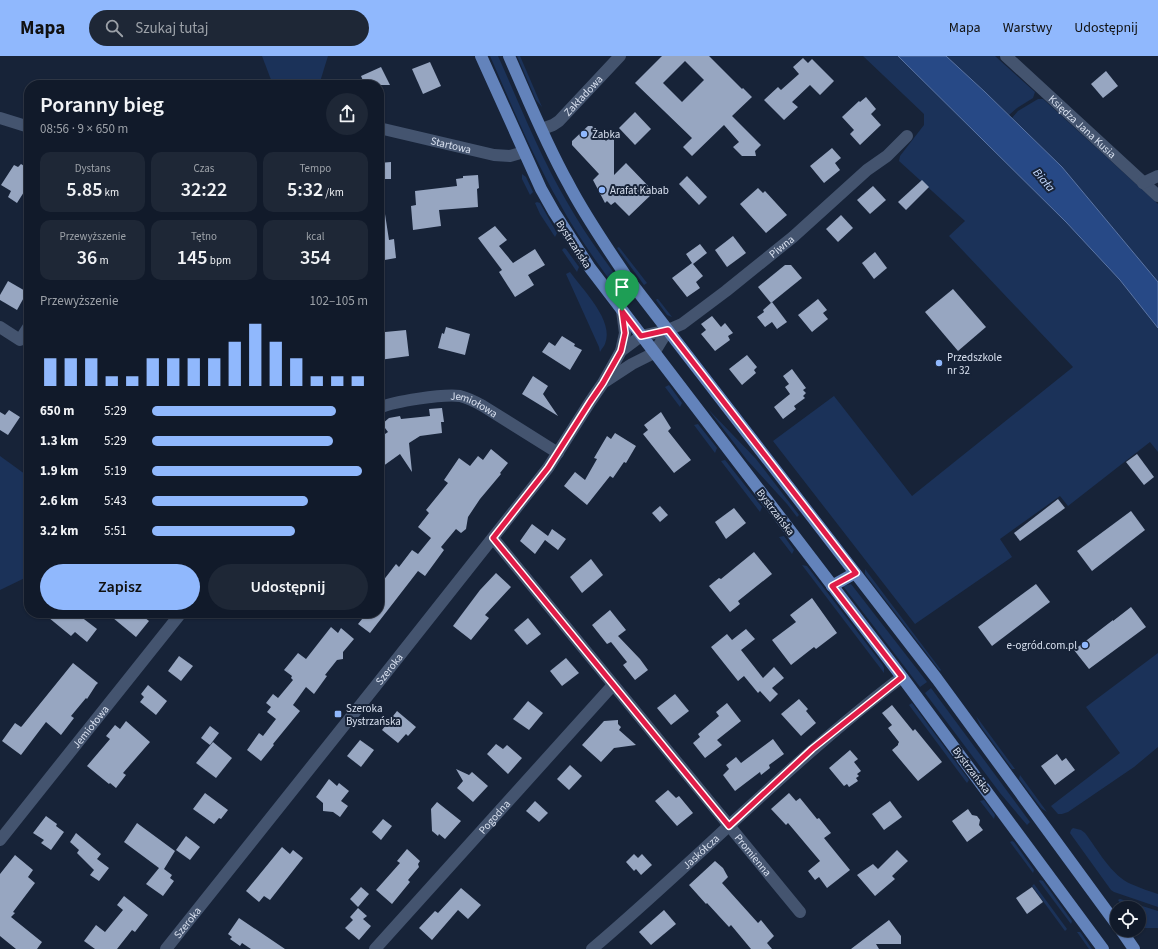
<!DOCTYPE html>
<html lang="pl">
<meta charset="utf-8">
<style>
:root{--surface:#111a2a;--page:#1e2736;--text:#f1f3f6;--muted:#9ca1a8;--line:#303847;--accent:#90b8fd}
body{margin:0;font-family:"Source Sans 3",sans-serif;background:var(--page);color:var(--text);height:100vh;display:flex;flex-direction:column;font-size:15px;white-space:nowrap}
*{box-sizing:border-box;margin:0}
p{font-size:13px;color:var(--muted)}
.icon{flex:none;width:22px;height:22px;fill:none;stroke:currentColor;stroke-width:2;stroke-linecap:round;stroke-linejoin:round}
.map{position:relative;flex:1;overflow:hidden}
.drawer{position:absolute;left:24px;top:24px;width:360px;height:538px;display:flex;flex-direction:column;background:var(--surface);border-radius:16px;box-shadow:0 1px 3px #0004,0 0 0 1px var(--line)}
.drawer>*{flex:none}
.tools{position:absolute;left:1110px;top:845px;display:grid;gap:8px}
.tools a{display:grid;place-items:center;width:36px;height:36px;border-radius:50%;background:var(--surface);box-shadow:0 1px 3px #0004,0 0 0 1px var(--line);font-size:20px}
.pin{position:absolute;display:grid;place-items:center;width:34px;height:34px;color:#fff;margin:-41px -17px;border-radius:50% 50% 50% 0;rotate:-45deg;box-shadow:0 0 4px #0007}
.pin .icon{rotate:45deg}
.round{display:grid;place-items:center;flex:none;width:42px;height:42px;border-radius:21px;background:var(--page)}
.head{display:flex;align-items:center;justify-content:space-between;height:68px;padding:0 16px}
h1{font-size:22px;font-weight:600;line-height:30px}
.stats{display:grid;grid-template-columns:repeat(3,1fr);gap:6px;height:68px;padding:4px 16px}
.stats div{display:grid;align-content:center;border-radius:10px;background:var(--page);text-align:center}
.stats b{font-size:20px;font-weight:600}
.stats small{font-size:11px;font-weight:400}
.stats p{font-size:11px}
.chart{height:112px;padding:8px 16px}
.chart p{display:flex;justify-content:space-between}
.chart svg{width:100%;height:72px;margin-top:4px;stroke:var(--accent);stroke-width:6}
.cta{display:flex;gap:8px;margin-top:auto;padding:8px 16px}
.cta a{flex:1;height:46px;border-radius:24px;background:var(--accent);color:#111;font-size:16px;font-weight:600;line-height:46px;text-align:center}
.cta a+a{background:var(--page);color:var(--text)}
ul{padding:0 16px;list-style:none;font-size:13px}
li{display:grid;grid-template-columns:64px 48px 1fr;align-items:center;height:30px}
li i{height:10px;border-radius:5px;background:var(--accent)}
header{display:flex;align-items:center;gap:24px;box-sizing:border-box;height:56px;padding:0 20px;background:var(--accent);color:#111}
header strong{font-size:19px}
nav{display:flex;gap:22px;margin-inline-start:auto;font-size:14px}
.search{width:280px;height:36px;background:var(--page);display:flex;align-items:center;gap:10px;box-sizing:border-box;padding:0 14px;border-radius:22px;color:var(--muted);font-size:15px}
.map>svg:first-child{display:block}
</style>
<header>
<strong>Mapa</strong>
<div class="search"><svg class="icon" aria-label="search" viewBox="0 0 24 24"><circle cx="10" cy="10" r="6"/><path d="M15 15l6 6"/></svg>Szukaj tutaj</div>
<nav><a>Mapa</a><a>Warstwy</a><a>Udostępnij</a></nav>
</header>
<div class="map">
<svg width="1158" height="893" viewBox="0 0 1158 893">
<rect width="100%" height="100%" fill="#172338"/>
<g fill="#1b3259">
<polygon points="262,0 328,0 319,29 273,29"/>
<path d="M490,0H498C520,49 540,100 567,146C585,178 607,208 629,237L622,241C600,211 578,181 560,148C533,101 512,50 490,0Z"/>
<polygon points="517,0 520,0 542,51 536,44"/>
<polygon points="863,0 898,0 1066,166 1120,224 1158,272 1158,396 1150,386 1068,450 1060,440 1000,483 1012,501 915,568 773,385 834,340 912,440 1073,311 949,180 965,165 899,105 900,100 924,69 924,58"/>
<polygon points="946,0 995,0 1035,36 1033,42 1017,52 1009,59 985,36"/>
<polygon points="1038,43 1043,43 1158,148 1158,226 1062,111 1012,62 1018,55"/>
<polygon points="522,118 526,121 533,136 530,139 522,123"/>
<polygon points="537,146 540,147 557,177 555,181 540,158 535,147"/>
<polygon points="619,191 647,227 644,229 617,192"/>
<polygon points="564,192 566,193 579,211 577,216 562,194"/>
<path d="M570,216C582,233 615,265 605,288C604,291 601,293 600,296L599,291L566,218Z"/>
<polygon points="657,243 658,243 672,261 667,259 656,244"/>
<polygon points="669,329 682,347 680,351 665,331"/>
<polygon points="708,353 756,403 799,459 797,461 787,448 747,404"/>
<polygon points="698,368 717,392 715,397 694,369"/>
<polygon points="0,400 29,421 29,520 0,534"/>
<polygon points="725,404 762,451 760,456 721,405"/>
<polygon points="784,480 794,494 792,498 779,481"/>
<polygon points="802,509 807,510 882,608 884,612 884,617"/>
<polygon points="865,513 941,614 940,615 865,518"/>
<polygon points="851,528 927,626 920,631 843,530"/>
<polygon points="1158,597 1158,691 1134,711 1068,756 1062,758 1058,758 1051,750 1120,697 1086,651"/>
<polygon points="931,632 1030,766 1027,769 1000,737 925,637"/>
<polygon points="912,647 969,724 967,727 909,649"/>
<polygon points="976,660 1015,713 1012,713 981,671"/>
<polygon points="1020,719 1047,756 1041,752 1019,723"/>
<polygon points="984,744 995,759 994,763 980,745"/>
<path d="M1073,772L1081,774L1085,777C1098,794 1111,819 1131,828C1140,832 1149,835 1158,838V851L1114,836L1111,834L1070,777L1071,774Z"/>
<polygon points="1012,785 1014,786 1034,814 1033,817 1010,786"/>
<polygon points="1040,824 1043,825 1072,865 1071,868 1039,825"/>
<polygon points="1034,828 1067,873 1065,875 1032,830"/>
<polygon points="1120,843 1158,855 1158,872 1145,872 1139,870 1139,852 1124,852 1118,844"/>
<polygon points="1077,876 1080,876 1081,877 1092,893 1089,893"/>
</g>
<polygon fill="#274986" stroke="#5c76a6" points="898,0 946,0 985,36 1062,111 1158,226 1158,272 1120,224 1066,166"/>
<g fill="#97a6c1" fill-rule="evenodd">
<path d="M662,0H709L742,33L743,32L752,41L732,60L761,89L755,95L756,100H742L733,91L739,86L724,69L692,100L683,91L692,82L635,27ZM685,5L704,24L682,46L663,27Z"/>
<polygon points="803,2 808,7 812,3 834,25 820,39 810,29 792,46 798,51 784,64 764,44 778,31 781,34 799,18 793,11"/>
<polygon points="430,6 441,30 423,38 412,13"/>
<polygon points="381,11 390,29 365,29 361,20"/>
<polygon points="1106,15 1118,30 1103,42 1091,28"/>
<polygon points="866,41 876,53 871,58 881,69 860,89 850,78 854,74 842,61 859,45 860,46"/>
<polygon points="635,56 651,73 635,89 619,72"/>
<polygon points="588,70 592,70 606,85 614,77 614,119 626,107 654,136 629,160 615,146 611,149 607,145 605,147 593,124 599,118 572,89 572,85"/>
<polygon points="832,92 841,102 835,107 840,114 824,127 810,110"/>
<polygon points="391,106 391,123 379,123 379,107"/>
<polygon points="21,108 29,113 29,128 17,147 8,141 11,135 1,129 14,109 18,111"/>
<polygon points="478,119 479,132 477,133 478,151 439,154 441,170 413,174 411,150 416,149 415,135 457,130 456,123 463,122 463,120"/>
<polygon points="687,120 707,141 699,149 679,128"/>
<polygon points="922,124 929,131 906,154 898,146"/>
<polygon points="873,130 886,144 870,158 857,144"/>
<polygon points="758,132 763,137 765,135 787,159 766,177 740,148"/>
<polygon points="385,158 389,184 394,183 396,202 379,205 379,159"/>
<polygon points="841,159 853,172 838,186 826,173"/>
<polygon points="495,170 507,184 499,190 513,207 535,193 545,209 528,219 534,229 515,241 499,216 502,214 478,182"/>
<polygon points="733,180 746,197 727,211 715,194"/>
<polygon points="700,188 707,197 693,208 703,220 696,226 700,232 687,241 672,222 692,207 686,198"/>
<polygon points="875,196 887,212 874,223 862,207"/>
<polygon points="785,209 791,209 802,222 771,247 758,231"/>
<polygon points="8,225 27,236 17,254 0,244 0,239"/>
<polygon points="953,233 986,271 958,295 925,256"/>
<polygon points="818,243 827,254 823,257 828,263 812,276 798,259"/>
<polygon points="772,246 787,266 777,273 772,266 765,271 757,261 764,256 763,254"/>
<polygon points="712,260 721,271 725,267 733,277 728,280 730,284 715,295 701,278 706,274 701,268"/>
<polygon points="446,271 470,278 465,299 438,292 442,277 444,278"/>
<polygon points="406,274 409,300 379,304 379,281 385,280 385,276"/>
<polygon points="562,280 575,288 574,290 582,294 570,314 542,296 549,286 555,290"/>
<polygon points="747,299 757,311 754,314 756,317 742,329 729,313"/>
<polygon points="792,313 806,332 803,334 806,337 803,340 805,342 794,350 796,353 783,363 774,351 790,338 785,331 789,328 783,320"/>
<polygon points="533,320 548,330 543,338 558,360 522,338"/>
<polygon points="442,352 444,366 441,366 442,377 420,380 409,387 412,416 400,398 379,413 379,382 388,376 382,368 389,362 400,360 401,363 430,360 429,353"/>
<polygon points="9,354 20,361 8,379 0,374 0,356 5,359"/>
<polygon points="661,356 671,372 668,375 691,404 674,417 643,378 648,374 644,369"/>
<polygon points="615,377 636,390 626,407 624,406 613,422 610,420 587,449 564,430 575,416 585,424 597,403 594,402 607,380 611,383"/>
<polygon points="491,393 508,407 500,417 501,418 480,443 468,461 466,473 461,477 456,473 441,491 444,494 425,520 418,515 370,577 358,568 367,557 379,557 379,530 396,508 399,511 412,494 418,498 431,482 418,471 429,457 426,454 448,427 444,424 459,402 470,410 478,400 483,404"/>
<polygon points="1137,398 1154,421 1144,429 1126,406"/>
<polygon points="1058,443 1065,452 1020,485 1014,477"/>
<polygon points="660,450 668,459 660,466 652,457"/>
<polygon points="734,452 746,467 726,483 715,466"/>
<polygon points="1131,455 1145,474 1092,515 1077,495"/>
<polygon points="532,468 548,480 552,473 566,483 558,494 545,484 535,498 520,485"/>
<polygon points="754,496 772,518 738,545 740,548 730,556 709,530 719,522 721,523"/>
<polygon points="591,503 603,519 582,537 570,521"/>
<polygon points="496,517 511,531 485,559 489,562 471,584 453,570 480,534"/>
<polygon points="1036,528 1050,546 992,590 978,571"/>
<polygon points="812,542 837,577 816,593 814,591 791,609 772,584 796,566 790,559"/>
<polygon points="1131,551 1146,571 1089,613 1074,594 1113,564 1113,565"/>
<polygon points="610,554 626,574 618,580 640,603 648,614 635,624 623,609 627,606 611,586 607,588 592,569"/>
<polygon points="43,557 76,557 97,573 87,586 75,576 71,580"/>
<polygon points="107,557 139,557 149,565 136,581"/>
<polygon points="528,562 541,578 527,589 514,574"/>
<polygon points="331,571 338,577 341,572 354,583 343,596 343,603 337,604 325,619 327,620 314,638 306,631 293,649 300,655 273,688 274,689 261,705 247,694 259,677 263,680 276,663 267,656 271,651 266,647 273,638 278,642 293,624 291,622 292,620 284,614 298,597 306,603"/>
<polygon points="746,573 755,583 741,594 763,622 774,611 784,622 772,632 778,638 770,646 760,635 758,637 744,620 738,625 711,591 727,578 732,584"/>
<polygon points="179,600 193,610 181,625 168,615"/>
<polygon points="566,602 579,617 562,630 550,615"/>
<polygon points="73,607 98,627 96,629 87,643 86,642 71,660 74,662 61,679 46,666 21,699 2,685 15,667 21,671 22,670"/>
<polygon points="148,629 167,645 156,659 140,646 144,641 141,638"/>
<polygon points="675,638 689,655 671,669 657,652"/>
<polygon points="799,643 808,653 806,655 816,667 801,680 781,658"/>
<polygon points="528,645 543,657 529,674 513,663"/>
<polygon points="727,647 741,665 717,684 722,689 705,702 693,687 700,681 698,678 719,660 716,656"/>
<polygon points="892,649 913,675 915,673 942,706 918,725 892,694 898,689 898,688 899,686 888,672 892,669 882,657"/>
<polygon points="397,655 416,671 408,680 406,678 398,687 382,674"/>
<polygon points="618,664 618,668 621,671 619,674 636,689 614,692 601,706 582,689 604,665"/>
<polygon points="126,665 150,686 123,717 126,719 116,732 110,727 109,728 87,710 110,683 106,680 115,669 120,673"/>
<polygon points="210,670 219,677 210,689 201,682"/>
<polygon points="773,683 784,698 769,709 770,712 761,719 760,716 735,735 723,719 729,713 726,709 736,701 741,707"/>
<polygon points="360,684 374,694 361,711 347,700"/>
<polygon points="213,686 232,702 216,722 196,707"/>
<polygon points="496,688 503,693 507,689 522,702 508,718 487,698"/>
<polygon points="850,694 858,703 854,706 861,715 857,718 859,720 856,722 858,725 849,731 847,728 844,730 829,712"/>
<polygon points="1057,698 1062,705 1066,702 1075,714 1055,729 1041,710"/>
<polygon points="570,709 582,720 569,734 557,723"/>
<polygon points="456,713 469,719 472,716 488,730 473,746 457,732 463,725"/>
<polygon points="329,723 337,730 339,727 349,735 341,745 348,750 340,761 333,756 323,755 323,747 316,741"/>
<polygon points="668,734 676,742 679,740 693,757 677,770 655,745"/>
<polygon points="205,737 228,754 221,763 219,762 214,768 193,753"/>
<polygon points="789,737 796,745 800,742 817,763 819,762 831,777 824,782 850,814 827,832 819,821 815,824 808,815 820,805 788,767 786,769 771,753"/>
<polygon points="535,745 548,757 539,766 526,755"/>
<polygon points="890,745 902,761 884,774 872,758"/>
<polygon points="437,746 461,765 445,783 439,778 438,780 432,775 431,753"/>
<polygon points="968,753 972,759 977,760 980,764 979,769 983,774 967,786 952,765"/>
<polygon points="46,760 57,768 56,770 64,776 51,794 41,787 44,784 33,777"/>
<polygon points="383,763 392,770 381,784 372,776"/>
<polygon points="137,767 175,795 164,813 172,819 170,822 174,825 163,840 146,828 159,812 124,786"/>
<polygon points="76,777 101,798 97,803 109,812 99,825 90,819 94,814 77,797 79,794 70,786"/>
<polygon points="186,780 200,791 190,804 176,794"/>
<polygon points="282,791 290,798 293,794 303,802 270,844 264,840 259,846 246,835"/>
<polygon points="407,793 420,805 418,808 419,811 408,824 410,826 392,848 376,834 400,807 397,805"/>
<polygon points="897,794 908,805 892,820 895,823 875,840 857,819 873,808 878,813"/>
<polygon points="634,798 638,802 642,798 652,809 641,819 636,813 634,815 626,806"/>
<polygon points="15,799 33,814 28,821 35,827 13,856 15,857 11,861 42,886 37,893 16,893 0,880 0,818"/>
<polygon points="715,805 723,812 728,821 722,827 758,867 761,864 774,880 767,887 772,893 751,893 731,869 729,871 707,847 706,848 689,829"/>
<polygon points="361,831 369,838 358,851 350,843"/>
<polygon points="1032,831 1043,846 1027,858 1016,842"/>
<polygon points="461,832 481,849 468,863 458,854 432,884 419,872 435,855 438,857"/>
<polygon points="124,840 148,859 135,876 132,874 117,893 95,893 84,885 96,869 105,876 123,854 117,849"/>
<polygon points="358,852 367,860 363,863 371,870 359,884 345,872 353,864 350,861"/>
<polygon points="664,854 676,868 651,889 639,876"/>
<polygon points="239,862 285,893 251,893 242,887 240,890 230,883 232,881 228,878"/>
<polygon points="889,864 901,880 901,888 876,888 879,893 851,893"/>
</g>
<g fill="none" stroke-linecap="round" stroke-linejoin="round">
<g stroke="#44546f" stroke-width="12">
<path id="s1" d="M1006,0L1158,140"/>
<polyline points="0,62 29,71"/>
<path id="s2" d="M379,72L494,99L510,100L524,96"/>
<path id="s3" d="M542,73L553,69L559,65L620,0"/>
<polyline points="1143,127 1158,120"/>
<polyline points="0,271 20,284 29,270"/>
<path id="s4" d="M621,295L641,280L668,274L682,268L726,235L793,181L867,114L887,100L907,80"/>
<polyline points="606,325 632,308 654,297 668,274"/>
<path id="s5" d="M379,352C395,345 442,338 460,340C468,342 476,346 483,350L558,397"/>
<path id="s6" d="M493,482L800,856"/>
<path id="s7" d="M0,784L181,557"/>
<path id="s8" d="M166,893L374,632L548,412L590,346L603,327L621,295L625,277L622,255"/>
<path id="s9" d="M375,893L613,629"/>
<path id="s10" d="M592,893C697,804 792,704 902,621"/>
</g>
<g stroke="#6383bb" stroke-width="12">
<polyline points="481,0 541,133 554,156 590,212 902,621 1103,893"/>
<path d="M509,0C528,43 545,86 568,127C585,160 606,190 626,220L937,623L1117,869"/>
<polyline points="832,530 855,517"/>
<polyline points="1121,874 1134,893"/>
</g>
</g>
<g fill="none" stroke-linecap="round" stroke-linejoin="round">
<defs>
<polygon id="route" points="622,255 641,280 668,274 856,517 832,530 902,621 812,693 729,770 493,482 548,412 590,346 603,327 621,295 625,277"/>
</defs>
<use href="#route" stroke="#fff" stroke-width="8"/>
<use href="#route" stroke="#e11d48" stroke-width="5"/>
</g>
<g fill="#90b8fd" stroke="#172338" stroke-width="1.5">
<circle cx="584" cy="78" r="4"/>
<circle cx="602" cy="134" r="4"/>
<circle cx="939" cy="307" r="4"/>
<circle cx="1085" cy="589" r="4"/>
<rect x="334" y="654" width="8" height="8" rx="2"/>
</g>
<g text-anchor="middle" stroke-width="4" stroke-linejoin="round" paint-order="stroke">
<g font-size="11" fill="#d8e0ef" stroke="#172338">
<text dy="4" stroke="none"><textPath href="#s3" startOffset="54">Zakładowa</textPath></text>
<text dy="4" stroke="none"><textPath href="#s1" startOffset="104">Księdza Jana Kusia</textPath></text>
<text dy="4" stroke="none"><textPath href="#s2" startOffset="74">Startowa</textPath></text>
<text transform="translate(574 188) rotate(57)" y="4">Bystrzańska</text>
<text dy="4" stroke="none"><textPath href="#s4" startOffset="194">Piwna</textPath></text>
<text dy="4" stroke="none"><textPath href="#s5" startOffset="98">Jemiołowa</textPath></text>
<text transform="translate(776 456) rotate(53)" y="4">Bystrzańska</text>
<text dy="4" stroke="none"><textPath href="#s8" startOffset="358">Szeroka</textPath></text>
<text dy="4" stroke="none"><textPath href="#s7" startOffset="145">Jemiołowa</textPath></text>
<text transform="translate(972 714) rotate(53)" y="4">Bystrzańska</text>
<text dy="4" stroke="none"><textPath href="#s9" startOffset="178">Pogodna</textPath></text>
<text dy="4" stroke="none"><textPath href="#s10" startOffset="146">Jaskółcza</textPath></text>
<text dy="4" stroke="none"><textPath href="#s6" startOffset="410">Promienna</textPath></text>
<text dy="4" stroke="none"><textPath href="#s8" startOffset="34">Szeroka</textPath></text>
</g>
<g font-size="11" fill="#d8e0ef" stroke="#172338" text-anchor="start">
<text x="592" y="82">Żabka</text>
<text x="610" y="138">Arafat Kabab</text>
<text x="947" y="305">Przedszkole<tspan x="947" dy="13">nr 32</tspan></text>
<text x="1077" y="593" text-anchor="end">e-ogród.com.pl</text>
<text x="346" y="656">Szeroka<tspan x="346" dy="13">Bystrzańska</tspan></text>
</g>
<g font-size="12" font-style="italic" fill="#c4d9fe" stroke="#172338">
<text transform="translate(1044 124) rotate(50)" y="4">Biała</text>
</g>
</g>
</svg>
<div class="tools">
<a><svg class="icon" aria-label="locate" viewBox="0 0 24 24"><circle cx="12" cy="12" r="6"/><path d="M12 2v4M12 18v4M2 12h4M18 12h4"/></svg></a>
</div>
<div class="pin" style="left:622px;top:255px;background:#1e9e55"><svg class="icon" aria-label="arrive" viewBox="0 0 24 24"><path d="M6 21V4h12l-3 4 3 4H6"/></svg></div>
<section class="drawer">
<div class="head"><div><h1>Poranny bieg</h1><p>08:56 · 9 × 650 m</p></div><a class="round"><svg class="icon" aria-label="share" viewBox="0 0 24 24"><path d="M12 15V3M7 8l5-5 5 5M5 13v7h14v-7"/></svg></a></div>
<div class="stats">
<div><p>Dystans</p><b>5.85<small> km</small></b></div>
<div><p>Czas</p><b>32:22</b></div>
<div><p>Tempo</p><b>5:32<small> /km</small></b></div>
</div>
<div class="stats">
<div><p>Przewyższenie</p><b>36<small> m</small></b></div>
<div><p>Tętno</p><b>145<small> bpm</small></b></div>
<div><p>kcal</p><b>354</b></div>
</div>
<div class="chart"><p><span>Przewyższenie</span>102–105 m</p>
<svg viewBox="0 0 160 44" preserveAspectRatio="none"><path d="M5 44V27M15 44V27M25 44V27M35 44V38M45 44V38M55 44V27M65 44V27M75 44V27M85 44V27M95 44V17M105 44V6M115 44V17M125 44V27M135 44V38M145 44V38M155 44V38"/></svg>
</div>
<ul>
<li><b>650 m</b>5:29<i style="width:85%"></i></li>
<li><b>1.3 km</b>5:29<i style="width:84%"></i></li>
<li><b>1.9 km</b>5:19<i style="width:97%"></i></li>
<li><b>2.6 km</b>5:43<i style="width:72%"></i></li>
<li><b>3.2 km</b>5:51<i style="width:66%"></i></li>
</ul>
<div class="cta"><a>Zapisz</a><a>Udostępnij</a></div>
</section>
</div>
